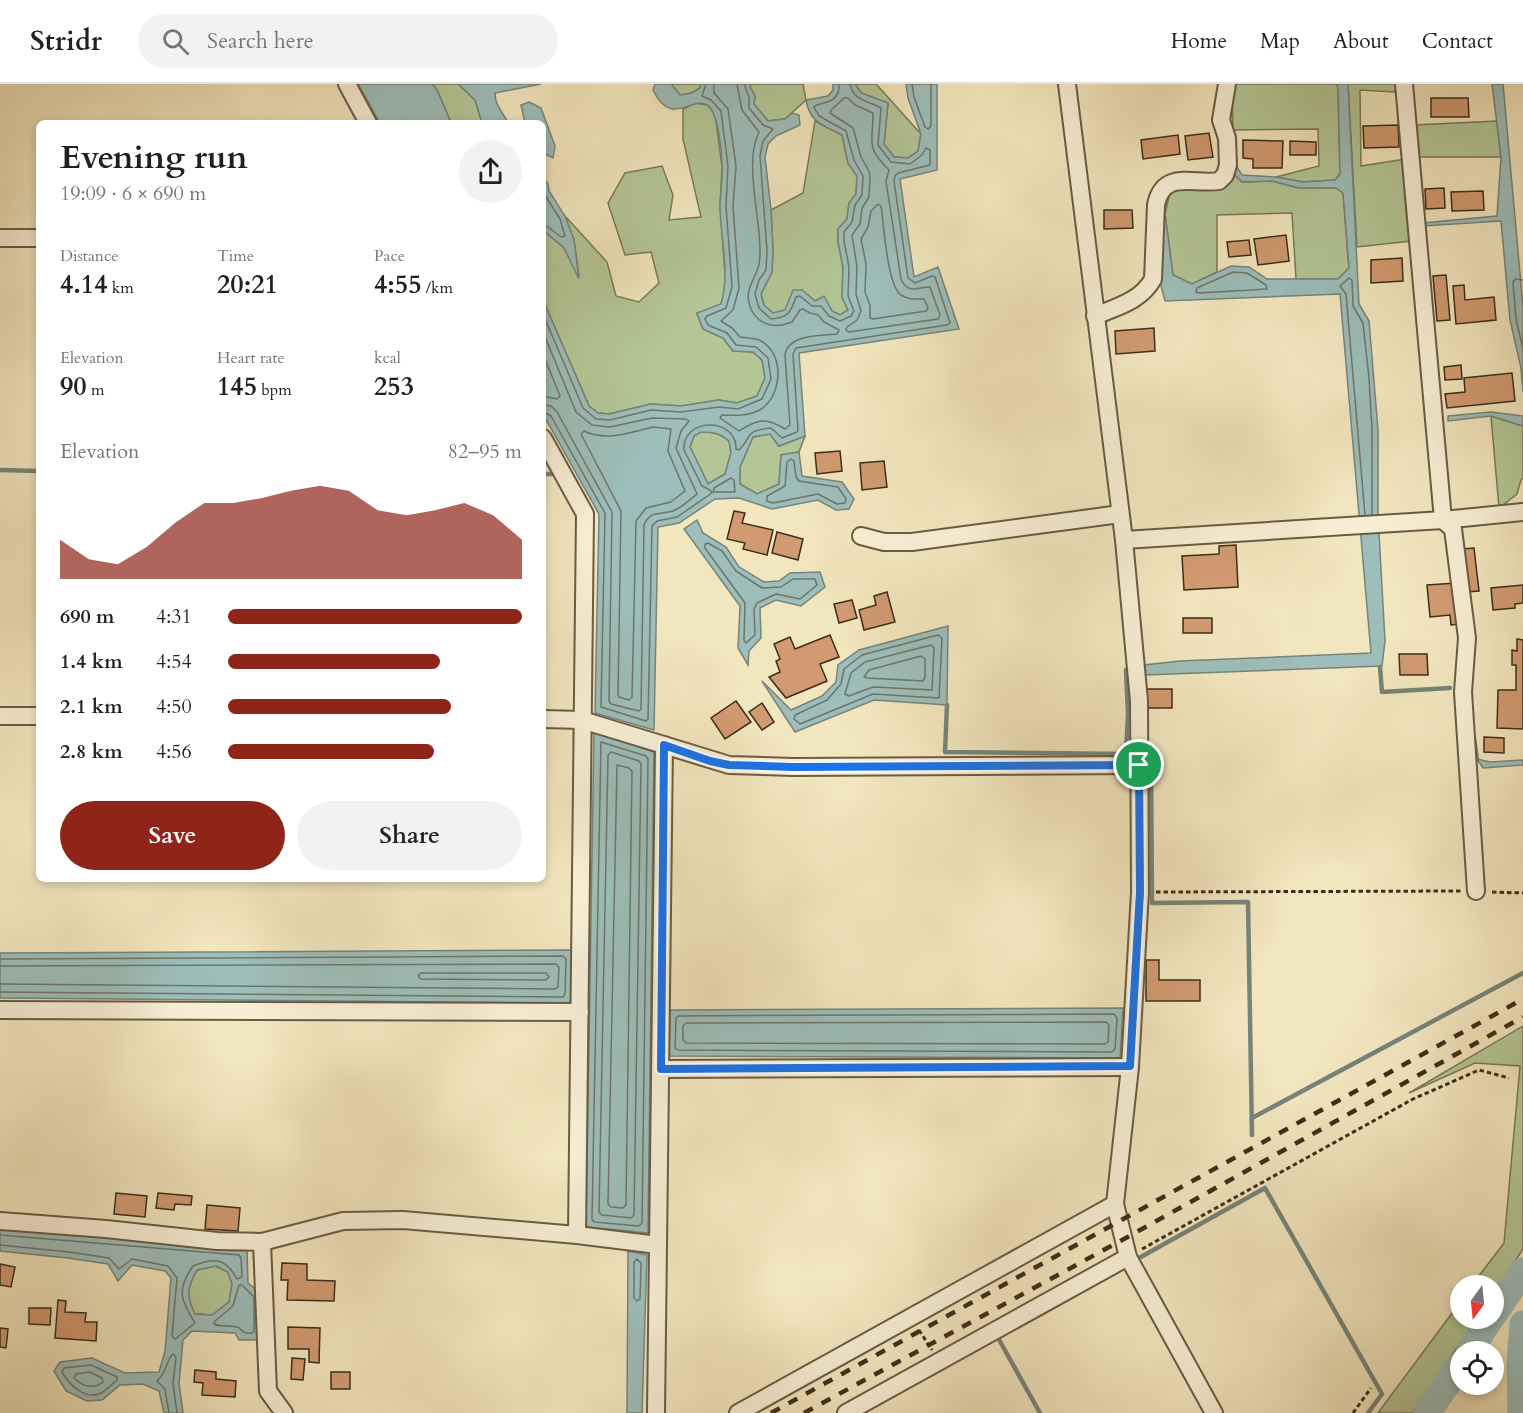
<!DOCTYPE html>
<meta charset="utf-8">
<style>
:root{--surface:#fff;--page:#f2f2f2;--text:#202124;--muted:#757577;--line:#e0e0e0;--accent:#8f2418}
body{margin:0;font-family:Cardo,serif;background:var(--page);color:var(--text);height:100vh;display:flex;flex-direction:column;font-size:22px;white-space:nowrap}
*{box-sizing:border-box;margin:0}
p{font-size:20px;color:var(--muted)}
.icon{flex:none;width:33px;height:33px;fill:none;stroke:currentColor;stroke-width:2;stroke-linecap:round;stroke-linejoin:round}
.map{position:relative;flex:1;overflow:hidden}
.drawer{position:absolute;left:36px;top:36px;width:510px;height:762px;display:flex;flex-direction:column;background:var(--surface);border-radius:9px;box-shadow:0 3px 9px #0003}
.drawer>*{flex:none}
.needle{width:39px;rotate:195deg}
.controls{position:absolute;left:1450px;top:1191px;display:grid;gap:12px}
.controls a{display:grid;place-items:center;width:54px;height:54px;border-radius:50%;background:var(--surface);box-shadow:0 3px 9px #0003;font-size:30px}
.pin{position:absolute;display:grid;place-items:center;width:51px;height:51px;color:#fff;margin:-26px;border:3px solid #fff;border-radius:50%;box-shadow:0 2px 6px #0007}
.round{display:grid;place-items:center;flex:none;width:63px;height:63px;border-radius:32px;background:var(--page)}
.overview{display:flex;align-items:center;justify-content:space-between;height:102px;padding:0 24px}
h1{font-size:33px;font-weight:700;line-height:45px}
.metrics{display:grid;grid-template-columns:repeat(3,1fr);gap:9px;height:102px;padding:6px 24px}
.metrics div{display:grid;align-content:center}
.metrics b{font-size:26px;font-weight:700}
.metrics small{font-size:16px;font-weight:400}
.metrics p{font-size:16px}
.chart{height:168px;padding:12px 24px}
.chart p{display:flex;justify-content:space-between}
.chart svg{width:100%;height:108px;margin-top:6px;fill:var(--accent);opacity:.7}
.primary-button{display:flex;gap:12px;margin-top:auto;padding:12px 24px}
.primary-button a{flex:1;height:69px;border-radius:36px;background:var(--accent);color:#fff;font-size:24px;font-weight:700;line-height:69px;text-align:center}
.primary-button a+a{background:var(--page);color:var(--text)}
ul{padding:0 24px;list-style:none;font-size:20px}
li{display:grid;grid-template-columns:96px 72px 1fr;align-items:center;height:45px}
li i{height:15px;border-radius:8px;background:var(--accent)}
header{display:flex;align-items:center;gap:36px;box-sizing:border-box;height:84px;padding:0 30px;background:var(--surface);border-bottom:2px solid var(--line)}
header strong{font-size:28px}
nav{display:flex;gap:33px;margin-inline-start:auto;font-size:21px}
.search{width:420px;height:54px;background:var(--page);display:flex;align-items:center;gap:15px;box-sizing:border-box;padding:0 21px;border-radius:33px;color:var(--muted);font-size:22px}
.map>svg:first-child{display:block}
</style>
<header>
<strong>Stridr</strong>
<div class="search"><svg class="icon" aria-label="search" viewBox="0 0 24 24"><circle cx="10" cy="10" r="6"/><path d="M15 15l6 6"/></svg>Search here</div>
<nav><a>Home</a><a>Map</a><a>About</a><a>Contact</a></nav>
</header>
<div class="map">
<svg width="1523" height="1329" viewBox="0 0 1523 1329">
<rect width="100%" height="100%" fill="#f2e6be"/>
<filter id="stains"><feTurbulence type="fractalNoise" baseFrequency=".00333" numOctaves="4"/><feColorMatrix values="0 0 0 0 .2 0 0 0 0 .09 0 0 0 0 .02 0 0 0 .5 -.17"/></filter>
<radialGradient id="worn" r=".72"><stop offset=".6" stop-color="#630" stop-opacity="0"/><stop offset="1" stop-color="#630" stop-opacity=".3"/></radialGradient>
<g fill="#b4c696" stroke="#787a58" stroke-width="1.5">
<polygon points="432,0 458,0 475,16 482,39 451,39 437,6"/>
<polygon points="671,0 701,0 700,4 692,9 680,11"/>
<polygon points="751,0 803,0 806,16 785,35 768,37 754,20 755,12 750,3"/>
<polygon points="855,0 876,0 921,50 918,67 908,74 894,73 884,60 888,19 861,9"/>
<polygon points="1235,0 1336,0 1338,3 1340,90 1335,96 1303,98 1276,93 1319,82 1318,45 1233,46 1232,15"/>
<polygon points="1348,0 1400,0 1394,8 1360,6 1361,82 1405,75 1411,157 1357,163"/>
<polygon points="696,19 707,21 715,29 722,83 720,122 726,203 721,220 697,230 703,245 723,254 733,267 753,268 762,276 765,294 757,312 737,319 719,316 681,322 651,320 609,330 598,329 589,322 543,216 543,146 564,164 579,192 574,156 565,132 607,178 616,212 639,218 659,199 651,168 625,171 608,119 625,89 662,82 673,111 669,136 701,133 683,55 683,25"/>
<polygon points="815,37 842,51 848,79 857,92 856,110 849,119 847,135 838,145 838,158 843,183 842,213 848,226 840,231 832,227 826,218 815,217 802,206 785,227 773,229 764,221 761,210 772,188 773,166 771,126 803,109"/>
<polygon points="1497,37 1501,73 1417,73 1414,41"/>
<polygon points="1233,89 1242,98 1272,97 1299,104 1336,104 1343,109 1349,184 1338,195 1296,195 1292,129 1217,131 1217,188 1192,200 1173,191 1165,130 1171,104"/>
<polygon points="1491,332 1523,342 1523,394 1521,396 1517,410 1499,424"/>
<path d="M701,348C713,348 719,349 729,357L731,369L725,390L708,400L690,363L694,352Z"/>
<polygon points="770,350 779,362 805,352 799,368 781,371 779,400 757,410 740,400 740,383 753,353"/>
<polygon points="1523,942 1523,1165 1494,1209 1494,1202 1472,1201 1504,1159 1520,982 1475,979 1409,1009"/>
<path d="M215,1182L228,1188L232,1200L229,1218L212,1231L194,1230C186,1212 187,1203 197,1186Z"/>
<polygon points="1461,1217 1461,1234 1476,1235 1414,1329 1378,1329"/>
</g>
<g fill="#9dbeba" stroke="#77847a" stroke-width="1.5" fill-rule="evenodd">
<polygon points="358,0 432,0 437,6 451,39 380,39"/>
<path d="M458,0H541L495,9C495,22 503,28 508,39H482L475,16Z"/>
<path d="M655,0H671L680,11L692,9L700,4L701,0H751L750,3L755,12L754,20L768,37L785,35L792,29L799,31L800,41L776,52L768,60L765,73L771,126L773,166L772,188L761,210L764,221L773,229L785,226L793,206H802L815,217L824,212L832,227L840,231L848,226L842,213L843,183L838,158V145L847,135L849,119L856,110L857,92L848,79L842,51C823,41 810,39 806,16L828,12L833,6V0H855L861,9L888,19L884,60L894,73L908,74L918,67L921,50L908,14L906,0H937V86L900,95L914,193L938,183L959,245L799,269L805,352L779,362L770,350L753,353L740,383V400L757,410L779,400L781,371L799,368L802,392L842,398L854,415L849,425L836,426L818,416L772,425L739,414L715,415L679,439L658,443L654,646L595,629L599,430L543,330V216L589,322L598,329L609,330L651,320L681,322L719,316L737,319L757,312L765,294L762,276L753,268L733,267L723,254L703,245L697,229L721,220C730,189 721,156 720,124C720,110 723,96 722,82C722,69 718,27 707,21C691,12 671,44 653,6ZM701,348C713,348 720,349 729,357L731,369L725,390L708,400L690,363L694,352Z"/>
<polygon points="1336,0 1348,0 1359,220 1369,237 1378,346 1378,431 1385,557 1382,582 1145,591 1144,581 1180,577 1371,569 1340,210 1165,217 1159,194 1163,176 1163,120 1168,112 1165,130 1173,191 1192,200 1231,182 1249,183 1267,195 1338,195 1349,184 1343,109 1336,104 1299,104 1272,97 1242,98 1233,89 1235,80 1242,91 1276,93 1303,98 1335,96 1340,90 1338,3"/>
<polygon points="1492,0 1503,0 1523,223 1523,308 1521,284 1510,236 1501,137 1423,142 1423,139 1497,132 1501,73"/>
<polygon points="529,18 541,24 555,62 553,74 543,69 543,39 525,39 521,21"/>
<polygon points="543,93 548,100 549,107 565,132 574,156 579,195 564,164 543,146"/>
<polygon points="1491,328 1523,332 1523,342 1491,332 1448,337 1448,332"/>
<polygon points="697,436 703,449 726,463 739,483 764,498 779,497 790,489 820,488 825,503 801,522 776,516 760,524 761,554 749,567 748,581 738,564 740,522 684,445"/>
<polygon points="948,542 947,621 874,616 795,648 762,597 791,626 822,612 836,598 838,581 859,566"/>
<polygon points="594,648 654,668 648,1149 586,1143"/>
<polygon points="1477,675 1490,678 1523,676 1523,681 1483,684"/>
<polygon points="573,866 571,919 0,914 0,869"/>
<polygon points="1123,924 1120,974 669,972 670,926"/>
<path d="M0,1145L247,1166L248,1199L260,1209V1256H239L235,1249L192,1247L183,1256L179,1299L183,1329H164L159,1307L143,1300L120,1301L102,1316L87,1317L66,1307L54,1287L60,1278L92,1274L125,1289L159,1288L165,1267L171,1194L165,1187L132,1181L118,1197L108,1180L68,1174L0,1167ZM216,1182L228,1188L232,1200L229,1218L212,1231L195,1230C186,1212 187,1203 197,1186Z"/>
<polygon points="628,1167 647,1171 642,1329 627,1329"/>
</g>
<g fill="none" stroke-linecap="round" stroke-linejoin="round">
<g stroke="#6d766a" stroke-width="1.5">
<path d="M714,0V9L728,25L736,82L733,122L739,204L733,226L721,237L732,244L740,253C746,254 753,254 759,256C783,267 783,304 766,321C756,332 736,332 722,331L720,334L739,347C758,335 766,333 785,345L790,341L785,271C788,250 820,252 837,250L839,246L824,238L818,231L810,229L803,225L800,226L792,238C777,244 761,243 752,227C743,208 752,201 758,184C760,179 760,171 760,166C760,132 744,77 759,48L742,26L737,0"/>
<path d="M744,0L749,13V24L763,41L773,45L763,57L760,72L767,166L766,186L759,196L755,210L759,224L771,235C788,234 791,228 796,213L800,212L812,222H821L829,232L840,237L851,232L854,227L848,212L849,183L844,157V148L852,138L855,121L862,111L863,92L854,76L846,47L819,32L814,23L816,21C829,18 840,16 839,0"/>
<polyline points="912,0 914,13 925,43 928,45 931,42 931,0"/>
<path d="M844,14H848L855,21L873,29C873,59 865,62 889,86L886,97L901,195C908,211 918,203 930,203L940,231L938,235L849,248L846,246L847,243L857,236L861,227L856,210L857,183L852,151L860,140L862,124L869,113L870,93L869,87L861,73L853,44L830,29L831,26Z"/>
<polyline points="543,108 560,135 565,152 561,153 548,143 543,142"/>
<path d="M878,120L881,122C884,141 887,201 901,211C909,216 916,215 924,215L928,224L926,227L873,235L870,234V221L865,208L866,180L861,155L868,143L871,127Z"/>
<polygon points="1233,188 1247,189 1266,201 1267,205 1199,209 1196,208 1197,204"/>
<polyline points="1523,196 1515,195 1513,198 1516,235 1523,265"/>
<polyline points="543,230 583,324 596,335 610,336 651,326 681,328 719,323 738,325 762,315 771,295 768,274 756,263 736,261 727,249 708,241 705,235 707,232 726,224 732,203 726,122 728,82 721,27 711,16 702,12 706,0"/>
<path d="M543,248L576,328L592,341L610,343L652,334L686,335L689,337L681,347L676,364L697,410C690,416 681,424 673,427C660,431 650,426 644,441L641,625L639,627L611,620L609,617L612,428L557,328L551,322L543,321"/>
<polyline points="543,270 560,312 557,315 543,312"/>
<path d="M543,328L551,332L605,429L601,623L646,637L648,635L652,442L657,437L677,433L712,409L710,406L702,402L684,366C682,337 725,333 734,355C736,358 736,361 736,365L739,366C754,352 742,347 771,344L782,354L797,348L798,346L793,270L796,264L947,241L950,239L935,193L932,192L915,199L908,194L894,97L895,92L898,89L930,81V66L926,64L922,71L910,80L891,78L878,61L881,24C869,17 853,17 850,0"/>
<path d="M653,343L671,345L668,367L685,407L671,418L646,424L636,437L632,613L629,616L619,613L618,610L621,427L581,350L584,347C606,358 631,348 653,343Z"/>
<polygon points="791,375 794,377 796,393 799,397 838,403 846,415 845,419 837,420 818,410 773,419 767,417 767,412 785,402 787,378"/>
<polygon points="731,394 734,396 735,408 713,408 714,404"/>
<polyline points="1365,431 1346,210 1340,202 1349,194 1352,196 1353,222 1363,239 1369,294 1372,346 1372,431"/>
<polygon points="705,460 708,459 722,467 736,487 762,504 781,503 793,495 815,495 817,501 800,515 776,510 757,519 754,525 755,551 746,559 744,556 745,519 705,464"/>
<polygon points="938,551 942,554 939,614 873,610 800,640 794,635 795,631 827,616 841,600 844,585 862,571"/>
<polygon points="931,561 934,564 932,606 873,603 849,612 845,610 851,589 865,578"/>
<polygon points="921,572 925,575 925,594 923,597 867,594 864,593 869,586"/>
<polygon points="601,658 646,672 648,675 642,1139 639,1142 594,1138 592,1135"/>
<polygon points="611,668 639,677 641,680 634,1131 631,1134 602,1131 599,1128 608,671"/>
<polygon points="617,681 629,684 632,687 626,1121 623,1124 611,1123 608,1120"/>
<polyline points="0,875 563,872 566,875 565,910 563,913 0,908"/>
<polyline points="0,882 556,880 559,883 558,903 555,905 0,900"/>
<polygon points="421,889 546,889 549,893 546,896 421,895 418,892"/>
<polygon points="1114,930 1117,934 1115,965 1112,968 678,966 675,964 676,934 678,932"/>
<polygon points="1106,938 1109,941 1108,958 1105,960 686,959 683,956 683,942 686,939"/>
<path d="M0,1151L239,1171L241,1174L242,1193L237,1195C226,1174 214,1173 193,1182C176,1206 181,1217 195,1239L175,1255L172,1252L177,1194L168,1182L132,1175L119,1185L109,1174L69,1168L0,1161"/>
<polygon points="637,1175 641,1179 640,1215 637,1217 634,1214 634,1178"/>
<path d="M239,1201H242L254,1213V1247L252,1249C244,1250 244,1248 239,1244C232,1240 221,1244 214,1240L215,1237L233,1222Z"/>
<path d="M91,1281L117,1293V1296C112,1300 107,1306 101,1309C85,1317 69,1300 62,1288L64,1284Z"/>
<path d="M90,1288L102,1294L103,1298C93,1306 82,1302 74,1294L76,1290Z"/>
<path d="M169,1329L165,1305L157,1297C168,1287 165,1278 173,1270L176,1273L173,1299L177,1329"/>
</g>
<g stroke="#77847a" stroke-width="4.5">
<polyline points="0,386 39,387"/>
<polyline points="543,390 555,390"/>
<polyline points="1380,583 1382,608 1450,604"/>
<polyline points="947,621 945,668 1126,670 1128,630 1126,586"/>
<polyline points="1474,654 1477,675"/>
<polyline points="1151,671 1152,819 1248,818 1252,1051"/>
<polyline points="1252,1034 1523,889"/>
<polyline points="1139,1174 1265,1104 1382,1310 1368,1329"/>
<polyline points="997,1252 1040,1329"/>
</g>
<g stroke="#9dbeba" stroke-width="27">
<polyline points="1494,1230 1523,1187"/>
<polyline points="1469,1268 1491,1234"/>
<polyline points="1427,1329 1461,1280"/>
<polyline points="1521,1329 1520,1278 1523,1240"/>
</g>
</g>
<g fill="#d19a70" stroke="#3d2d1b" stroke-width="1.5">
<polygon points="1431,14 1468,14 1469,33 1431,33"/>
<polygon points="1398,41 1399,63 1364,64 1363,42"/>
<polygon points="1209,49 1213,73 1188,76 1185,52"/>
<polygon points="1178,51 1180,70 1143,75 1141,56"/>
<polygon points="1243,56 1283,57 1282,84 1253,84 1253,75 1243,74"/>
<polygon points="1290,57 1316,58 1316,71 1290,71"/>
<polygon points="1444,104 1445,124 1426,125 1425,105"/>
<polygon points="1483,107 1484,126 1452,127 1451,108"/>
<polygon points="1104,126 1132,126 1133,144 1104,145"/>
<polygon points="1286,151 1289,177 1258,181 1254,155"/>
<polygon points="1249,156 1251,171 1229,173 1227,158"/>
<polygon points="1402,174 1403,197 1371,199 1371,176"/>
<polygon points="1446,191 1450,236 1437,237 1433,192"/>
<polygon points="1464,201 1465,216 1494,213 1496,236 1456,240 1453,202"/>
<polygon points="1154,244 1155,267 1116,270 1115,247"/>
<polygon points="1461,281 1462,295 1445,296 1444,283"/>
<polygon points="1512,289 1515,317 1447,324 1445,310 1465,308 1464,294"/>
<polygon points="840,367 842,387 817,390 815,369"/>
<polygon points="884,377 887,403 862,406 860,379"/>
<polygon points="734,427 745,429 742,439 773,446 767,471 743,465 745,459 727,455"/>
<polygon points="777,448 803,455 798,476 772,469"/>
<polygon points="1236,461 1238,503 1184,506 1182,472 1219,470 1219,462"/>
<polygon points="1474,464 1479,507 1467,508 1462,465"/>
<polygon points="1456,499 1459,540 1451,541 1450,531 1430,533 1427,501"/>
<polygon points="1523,501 1523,519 1515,520 1515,524 1493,526 1491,504"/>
<polygon points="887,508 895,538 864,546 859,526 876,521 874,512"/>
<polygon points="852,516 857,534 839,539 834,520"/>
<rect x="1183" y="534" width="29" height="15"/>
<polygon points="830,551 839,573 820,580 827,597 786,614 769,593 780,588 776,577 780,575 774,560 790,553 795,565"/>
<polygon points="1517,555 1523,556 1523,645 1497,644 1498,606 1516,606 1516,581 1512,581 1512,566 1517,567"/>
<polygon points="1399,570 1427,570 1428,591 1400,591"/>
<rect x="1147" y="605" width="25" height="19"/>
<polygon points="736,617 751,638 725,655 711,634"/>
<polygon points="762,619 774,638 762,646 749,628"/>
<polygon points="1484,653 1504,654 1504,669 1484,668"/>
<polygon points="1146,876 1159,876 1159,896 1200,896 1200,917 1146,917"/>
<polygon points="116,1109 147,1112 145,1133 114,1130"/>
<polygon points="158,1109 192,1112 191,1121 175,1120 174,1126 156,1124"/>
<polygon points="207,1121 240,1124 238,1147 205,1145"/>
<polygon points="282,1179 307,1180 307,1196 335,1197 334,1217 287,1216 288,1196 281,1196"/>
<polygon points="0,1180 15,1183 11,1203 0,1201"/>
<polygon points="58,1216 66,1217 65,1228 86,1229 85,1238 97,1238 96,1257 55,1254"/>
<polygon points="29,1224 51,1224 50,1241 29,1240"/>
<polygon points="288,1243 320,1244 319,1279 309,1278 309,1265 288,1265"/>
<polygon points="0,1244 8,1245 6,1264 0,1263"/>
<polygon points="292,1274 305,1275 303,1296 291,1295"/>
<polygon points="195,1286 216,1288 216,1295 236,1297 235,1313 202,1311 203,1299 194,1298"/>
<rect x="331" y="1288" width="19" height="17"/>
</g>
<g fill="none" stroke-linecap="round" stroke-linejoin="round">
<defs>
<g id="minor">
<polyline points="347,0 368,39"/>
<polyline points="1067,0 1124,456 1139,617 1140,808 1130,983 1115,1120 1128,1173 1214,1329"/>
<polyline points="1404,0 1443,436 1453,445 1467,554 1463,608 1476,807"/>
<polyline points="0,154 39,154"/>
<path d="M1095,232C1116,223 1141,217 1153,195L1156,121C1163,85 1194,101 1219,97L1225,91L1228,81L1227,54L1221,36L1227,0"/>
<polyline points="543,354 585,430 577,1151"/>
<polyline points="861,452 884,458 912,458 1120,430"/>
<polyline points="1124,456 1443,436 1523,428"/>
<polyline points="0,632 39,632"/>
<polyline points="543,635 582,636 729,681 793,683 1139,681"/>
<polyline points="0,926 580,928"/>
<polyline points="661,985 1130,983"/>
<polyline points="0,1137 106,1145 217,1157 262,1158 343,1137 403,1136 577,1151 658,1161"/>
<polyline points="262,1158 268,1307 284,1329"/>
<polyline points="656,1329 664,661"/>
<polyline points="738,1329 1115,1120"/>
<polyline points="846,1329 1128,1173"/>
</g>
</defs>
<use href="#minor" stroke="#6a5b44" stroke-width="20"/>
<g stroke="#3d2d1b" stroke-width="3" stroke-dasharray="4.5 3" stroke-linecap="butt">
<polyline points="1156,808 1461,807"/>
<polyline points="1492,808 1523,809"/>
<polyline points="1142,1165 1413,1015 1479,986 1509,994"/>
<polyline points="919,1246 932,1266"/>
<polyline points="1353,1329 1371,1304"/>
</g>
<use href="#minor" stroke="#f7efd5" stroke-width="16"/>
<g stroke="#3d2d1b" stroke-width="4.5" stroke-dasharray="10 10" stroke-linecap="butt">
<polyline points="771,1329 1523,915"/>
<polyline points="804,1329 1124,1155 1523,933"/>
</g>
</g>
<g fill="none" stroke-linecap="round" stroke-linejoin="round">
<defs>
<polygon id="route" points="664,661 710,677 729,681 793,683 1139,681 1140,808 1130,982 661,985"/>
</defs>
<use href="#route" stroke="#fff" stroke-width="12"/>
<use href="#route" stroke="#1a73e8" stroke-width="8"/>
</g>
<rect width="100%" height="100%" filter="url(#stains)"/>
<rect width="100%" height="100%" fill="url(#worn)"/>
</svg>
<div class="controls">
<a><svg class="needle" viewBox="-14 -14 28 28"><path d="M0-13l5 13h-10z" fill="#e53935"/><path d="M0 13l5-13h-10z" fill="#757577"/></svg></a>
<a><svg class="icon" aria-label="locate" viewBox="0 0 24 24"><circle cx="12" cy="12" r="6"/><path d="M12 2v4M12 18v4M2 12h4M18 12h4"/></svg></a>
</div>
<div class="pin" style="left:1139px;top:681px;background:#1e9e55"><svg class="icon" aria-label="arrive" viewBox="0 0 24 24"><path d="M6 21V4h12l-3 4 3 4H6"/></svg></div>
<section class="drawer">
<div class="overview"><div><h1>Evening run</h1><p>19:09 · 6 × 690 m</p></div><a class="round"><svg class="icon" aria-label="share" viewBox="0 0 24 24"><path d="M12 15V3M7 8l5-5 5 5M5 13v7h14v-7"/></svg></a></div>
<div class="metrics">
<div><p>Distance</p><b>4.14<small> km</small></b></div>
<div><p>Time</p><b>20:21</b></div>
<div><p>Pace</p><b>4:55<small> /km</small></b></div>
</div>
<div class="metrics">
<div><p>Elevation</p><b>90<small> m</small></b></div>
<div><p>Heart rate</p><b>145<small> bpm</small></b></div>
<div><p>kcal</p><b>253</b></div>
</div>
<div class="chart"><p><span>Elevation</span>82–95 m</p>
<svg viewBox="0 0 160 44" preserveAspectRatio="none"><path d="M0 44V28L10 36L20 38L30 31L40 21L50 13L60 13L70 11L80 8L90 6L100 8L110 16L120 18L130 16L140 13L150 18L160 28V44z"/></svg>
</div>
<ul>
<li><b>690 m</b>4:31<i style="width:100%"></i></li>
<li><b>1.4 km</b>4:54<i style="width:72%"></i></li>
<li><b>2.1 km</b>4:50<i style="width:76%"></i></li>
<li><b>2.8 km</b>4:56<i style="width:70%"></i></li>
</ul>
<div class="primary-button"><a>Save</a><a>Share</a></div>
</section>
</div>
